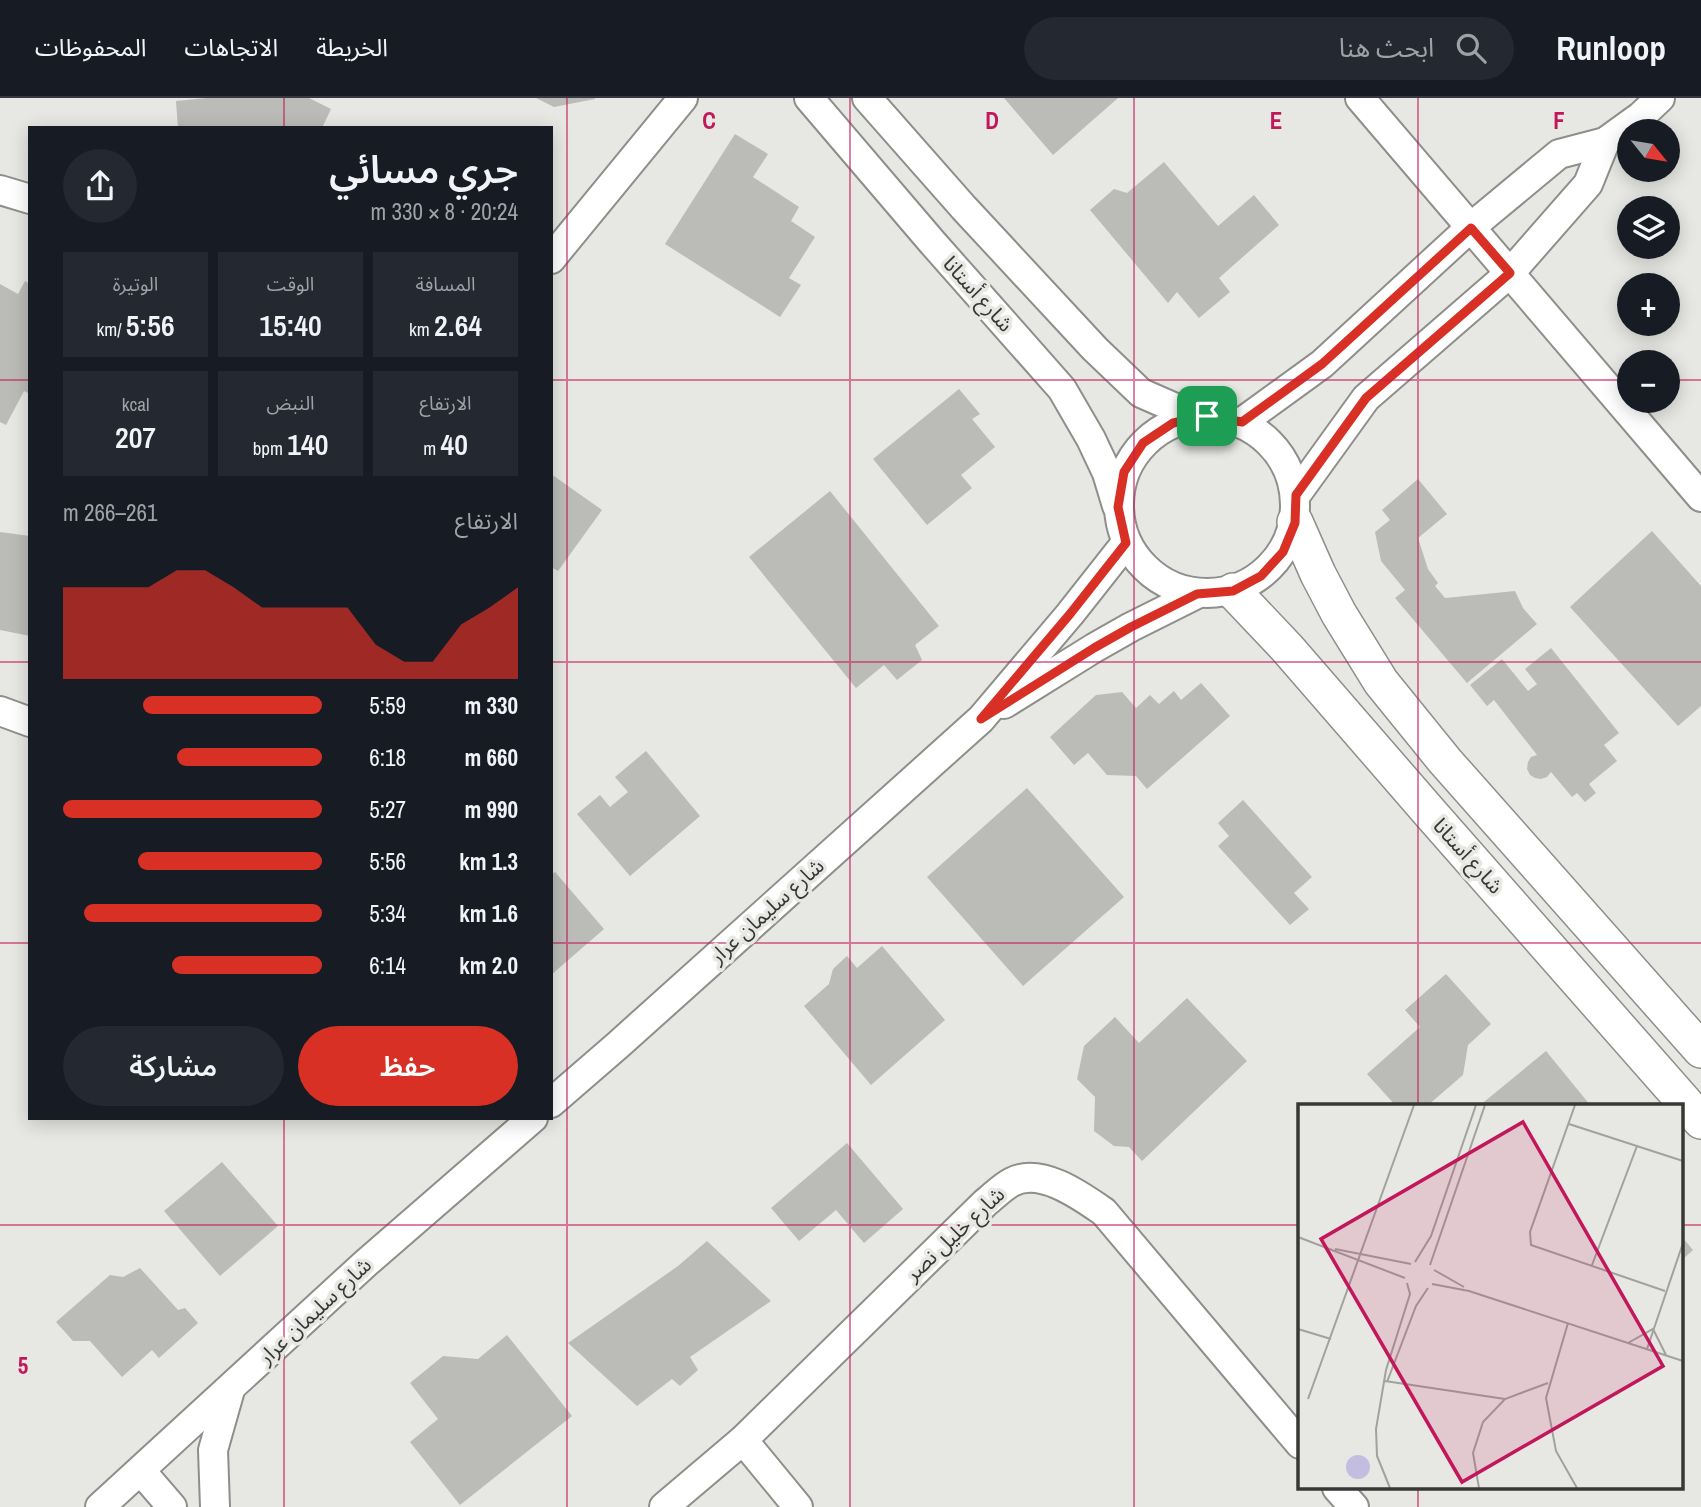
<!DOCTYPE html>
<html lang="ar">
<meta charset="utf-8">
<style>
:root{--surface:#171b24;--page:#242831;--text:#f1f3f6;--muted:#9ea1a6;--line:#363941;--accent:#d93025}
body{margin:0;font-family:"Archivo Narrow","Noto Sans Arabic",sans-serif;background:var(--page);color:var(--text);direction:rtl;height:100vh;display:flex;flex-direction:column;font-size:26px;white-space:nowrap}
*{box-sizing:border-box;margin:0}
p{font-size:23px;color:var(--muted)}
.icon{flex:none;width:38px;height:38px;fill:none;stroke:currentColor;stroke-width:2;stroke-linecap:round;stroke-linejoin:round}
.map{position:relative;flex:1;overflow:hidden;direction:ltr}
.panel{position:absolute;left:28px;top:28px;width:525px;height:994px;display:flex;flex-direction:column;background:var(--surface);border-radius:0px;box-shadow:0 4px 18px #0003;direction:rtl}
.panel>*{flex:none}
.needle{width:46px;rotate:120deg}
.tools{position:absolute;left:1617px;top:21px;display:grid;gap:14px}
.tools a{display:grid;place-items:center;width:63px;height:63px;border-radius:50%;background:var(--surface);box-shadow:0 4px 18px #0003;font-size:35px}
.pin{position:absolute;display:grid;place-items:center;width:60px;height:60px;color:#fff;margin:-30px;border-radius:14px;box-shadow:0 4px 10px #0006}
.round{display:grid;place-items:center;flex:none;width:74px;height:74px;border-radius:37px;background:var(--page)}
.headline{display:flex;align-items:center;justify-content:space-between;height:119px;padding:0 35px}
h1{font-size:38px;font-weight:600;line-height:52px}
.stats{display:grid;grid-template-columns:repeat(3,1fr);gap:10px;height:119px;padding:7px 35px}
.stats div{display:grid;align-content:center;border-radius:0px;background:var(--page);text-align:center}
.stats b{font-size:30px;font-weight:600}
.stats small{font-size:19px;font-weight:400}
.stats p{font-size:19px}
.chart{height:196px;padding:14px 35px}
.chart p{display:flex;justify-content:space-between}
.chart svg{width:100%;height:126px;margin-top:7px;fill:var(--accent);opacity:.7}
.action{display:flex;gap:14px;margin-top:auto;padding:14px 35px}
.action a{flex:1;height:80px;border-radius:42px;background:var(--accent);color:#fff;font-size:28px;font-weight:600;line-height:80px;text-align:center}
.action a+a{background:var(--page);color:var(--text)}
ul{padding:0 35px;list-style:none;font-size:23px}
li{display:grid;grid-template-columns:112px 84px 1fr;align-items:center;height:52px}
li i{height:18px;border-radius:9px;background:var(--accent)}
header{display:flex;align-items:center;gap:42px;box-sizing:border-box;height:98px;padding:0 35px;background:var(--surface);border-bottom:2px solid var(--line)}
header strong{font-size:33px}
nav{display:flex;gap:38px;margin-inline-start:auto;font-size:24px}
.search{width:490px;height:63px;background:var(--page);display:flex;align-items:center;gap:18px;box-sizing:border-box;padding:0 24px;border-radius:38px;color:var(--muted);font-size:26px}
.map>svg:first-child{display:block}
</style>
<header>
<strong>Runloop</strong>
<div class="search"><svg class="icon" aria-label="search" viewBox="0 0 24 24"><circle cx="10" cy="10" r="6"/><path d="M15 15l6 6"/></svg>ابحث هنا</div>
<nav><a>الخريطة</a><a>الاتجاهات</a><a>المحفوظات</a></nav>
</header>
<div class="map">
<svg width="1701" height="1409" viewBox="0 0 1701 1409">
<rect width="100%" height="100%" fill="#e7e8e3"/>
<g fill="#bbbcb7">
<polygon points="206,0 309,0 331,11 322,30 178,30 176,3"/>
<polygon points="536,0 595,0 595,1 554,9"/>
<polygon points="1004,0 1118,0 1053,57"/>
<polygon points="735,36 768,56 753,79 799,109 791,123 815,139 789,180 801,187 780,219 665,146"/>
<polygon points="1164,64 1218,128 1254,97 1279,127 1219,180 1230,194 1199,220 1177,194 1168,205 1090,112 1114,91 1127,95"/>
<polygon points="25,183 30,186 30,296 24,293 6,327 0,324 0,186 18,196"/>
<polygon points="959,291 980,316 972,321 995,349 961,377 972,390 927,427 873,361"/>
<polygon points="551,376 602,412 558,473 551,469"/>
<polygon points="1418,381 1447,416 1418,440 1428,471 1438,485 1435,488 1445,500 1515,493 1523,510 1537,526 1467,585 1395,500 1405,492 1381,463 1375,434 1390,422 1382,412"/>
<polygon points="830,393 939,528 915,547 922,562 897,582 884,567 856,590 749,459"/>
<polygon points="1652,433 1701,488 1701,608 1678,628 1570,509"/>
<polygon points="0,434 30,438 30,538 0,532"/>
<polygon points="1551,550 1619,635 1604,647 1617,663 1589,686 1596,695 1585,704 1577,695 1572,699 1551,674 1547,679 1541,681 1535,680 1530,677 1527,671 1528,664 1531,659 1537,657 1494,602 1487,608 1470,587 1502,561 1528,593 1537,586 1525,571"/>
<polygon points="1201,585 1230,618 1147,691 1136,678 1107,677 1088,655 1074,667 1050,639 1096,597 1122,594 1136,610 1150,597 1159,606 1174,593 1181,602"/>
<polygon points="646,653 700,718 630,778 577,716 600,697 610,709 628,694 615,679"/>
<polygon points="1027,690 1124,799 1023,888 927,779"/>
<polygon points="1243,702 1312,779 1294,795 1309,811 1290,827 1218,748 1229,738 1218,725"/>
<polygon points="555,774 604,831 551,877 551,777"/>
<polygon points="882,848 945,922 871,987 804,908 829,886 833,871 847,858 857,870"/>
<polygon points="1446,876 1491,926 1468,947 1463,977 1427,1008 1396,1008 1367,976 1420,929 1405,912"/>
<polygon points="1187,900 1247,963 1142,1063 1129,1049 1114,1048 1094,1033 1095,999 1077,981 1084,948 1115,919 1139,945"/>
<polygon points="1546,953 1591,1008 1479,1008"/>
<polygon points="847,1045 903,1111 864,1145 836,1112 799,1143 771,1110"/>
<polygon points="222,1064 278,1128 220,1178 164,1113"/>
<polygon points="1682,1139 1693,1152 1682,1162"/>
<polygon points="707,1143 771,1203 690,1259 698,1272 680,1288 672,1281 637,1308 568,1245 678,1168"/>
<polygon points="140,1170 178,1212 185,1210 198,1225 159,1260 152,1252 122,1279 90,1243 73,1243 56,1224 110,1177 123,1179"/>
<polygon points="507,1237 572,1318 460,1407 410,1344 438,1321 410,1285 443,1258 478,1261"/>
</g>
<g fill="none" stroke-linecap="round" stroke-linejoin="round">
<defs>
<g id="minor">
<polyline points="809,0 932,144 1062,291 1091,341 1107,375 1117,408"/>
<polyline points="867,0 964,110 1095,251 1141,295 1173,309 1201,316"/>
<polyline points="1360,0 1701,399"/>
<polyline points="0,92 30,101"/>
<polyline points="551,161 683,0"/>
<circle cx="1207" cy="407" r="88"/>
<polyline points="1242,324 1322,266 1471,129 1559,56 1605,44 1641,18 1660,0"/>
<polyline points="1296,397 1366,300 1510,175 1588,86 1605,44"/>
<polyline points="1004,606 1094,550 1131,529 1197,496"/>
<polyline points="0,613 30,624"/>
<polyline points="551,1005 618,947 981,621 1070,516 1126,445"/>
<polyline points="743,1342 798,1409"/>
<polyline points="141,1373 172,1409"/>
<polyline points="1337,1390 1354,1409"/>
<polyline points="100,1409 366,1165 533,1020"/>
<polyline points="215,1409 213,1352 230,1292"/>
<path d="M664,1409L743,1342L985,1105C994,1098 1002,1089 1012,1084C1041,1069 1081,1098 1104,1114L1300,1346"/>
</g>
<g id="tertiary">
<polyline points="1295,424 1318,476 1339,516 1381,584 1445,663 1701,952"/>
<polyline points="1233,493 1287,550 1431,716 1701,1023"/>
</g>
</defs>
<use href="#minor" stroke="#8e8e8a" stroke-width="32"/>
<use href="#tertiary" stroke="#8e8e8a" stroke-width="38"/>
<use href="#minor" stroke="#fff" stroke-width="28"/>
<use href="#tertiary" stroke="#fff" stroke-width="35"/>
</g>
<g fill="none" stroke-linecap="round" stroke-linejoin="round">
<defs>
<polygon id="route" points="1471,130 1510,175 1366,300 1296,397 1295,425 1283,454 1261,478 1233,493 1197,496 1131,529 1094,550 981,621 1070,516 1126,445 1118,409 1124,374 1143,345 1173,325 1207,318 1242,324 1322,266"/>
</defs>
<use href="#route" stroke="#fff" stroke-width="14"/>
<use href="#route" stroke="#d93025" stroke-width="9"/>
</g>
<path fill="none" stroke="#c2185b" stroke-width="2" stroke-opacity="0.55" d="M284,0V30M567,0V1409M850,0V1409M1134,0V1409M1418,0V1008M0,282H30M551,282H1629M1668,282H1701M0,564H30M551,564H1701M0,845H30M551,845H1701M284,1020V1409M0,1127H1300M1682,1127H1701M1418,1390V1409"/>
<g text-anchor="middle" stroke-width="7" stroke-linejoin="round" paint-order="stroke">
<g font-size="21" fill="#373836" stroke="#e7e8e3">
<text transform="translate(978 196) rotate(48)" y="7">شارع أستانا</text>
<text transform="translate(1468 758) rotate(48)" y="7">شارع أستانا</text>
<text transform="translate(767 813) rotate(-42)" y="7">شارع سليمان عرار</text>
<text transform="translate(955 1136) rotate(-43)" y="7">شارع خليل نصر</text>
<text transform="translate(315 1213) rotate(-43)" y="7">شارع سليمان عرار</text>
</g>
</g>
<g transform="translate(1298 1006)">
<rect width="385" height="385" fill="#e7e8e3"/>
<path d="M48 363a12 12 0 1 1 24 0a12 12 0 1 1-24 0Z" fill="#c3bde0"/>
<path fill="none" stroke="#a1a29e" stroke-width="2" d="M277,1L232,128L233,141L367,187M271,20L385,57M0,133L107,174M37,145L113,160M117,158L133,132L178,1M132,161L187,1M294,161L339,42M136,166L166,183M134,180L171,187L385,257M270,219L248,294L258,347L279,384M0,225L33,235M330,239L355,225L368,251M349,245L385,139M87,277L207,295M89,278L118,202L130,184M10,295L116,1M92,384L79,352L78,325L88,266L112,190L109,179M181,384L175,349L185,318L207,295L250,279"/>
<path fill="#c2185b" fill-opacity="0.15" stroke="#c2185b" stroke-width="3.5" d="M225,18L365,262L164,378L23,135Z"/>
<rect width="385" height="385" fill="none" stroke="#373836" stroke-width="3.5"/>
</g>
<g font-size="23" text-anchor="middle" font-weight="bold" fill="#c2185b" stroke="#e7e8e3" stroke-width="7" stroke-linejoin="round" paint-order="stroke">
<text x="709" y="31">C</text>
<text x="992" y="31">D</text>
<text x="1276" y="31">E</text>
<text x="1559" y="31">F</text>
<text x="23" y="1276">5</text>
</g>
</svg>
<div class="tools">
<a><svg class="needle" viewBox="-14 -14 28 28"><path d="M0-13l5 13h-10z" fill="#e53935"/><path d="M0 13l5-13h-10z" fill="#9ea1a6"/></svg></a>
<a><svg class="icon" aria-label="layers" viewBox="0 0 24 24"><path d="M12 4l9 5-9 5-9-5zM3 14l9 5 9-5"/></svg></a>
<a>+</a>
<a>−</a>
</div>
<div class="pin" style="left:1207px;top:318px;background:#1e9e55"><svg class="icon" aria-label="arrive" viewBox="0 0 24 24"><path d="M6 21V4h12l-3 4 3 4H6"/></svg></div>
<section class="panel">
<div class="headline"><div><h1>جري مسائي</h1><p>20:24 · 8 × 330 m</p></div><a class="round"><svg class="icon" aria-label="share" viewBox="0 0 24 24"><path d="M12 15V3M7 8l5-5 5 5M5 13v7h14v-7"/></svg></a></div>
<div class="stats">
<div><p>المسافة</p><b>2.64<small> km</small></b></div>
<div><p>الوقت</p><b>15:40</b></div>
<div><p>الوتيرة</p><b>5:56<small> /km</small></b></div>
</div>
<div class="stats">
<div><p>الارتفاع</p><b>40<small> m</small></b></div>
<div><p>النبض</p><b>140<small> bpm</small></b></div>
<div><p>kcal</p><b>207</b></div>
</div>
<div class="chart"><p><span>الارتفاع</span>261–266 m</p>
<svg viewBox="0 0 160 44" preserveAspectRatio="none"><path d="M0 44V12L10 12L20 12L30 12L40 6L50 6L60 12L70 19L80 19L90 19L100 19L110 32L120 38L130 38L140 25L150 19L160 12V44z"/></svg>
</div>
<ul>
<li><b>330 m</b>5:59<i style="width:69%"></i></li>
<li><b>660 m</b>6:18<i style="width:56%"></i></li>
<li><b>990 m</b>5:27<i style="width:100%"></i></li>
<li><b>1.3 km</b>5:56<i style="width:71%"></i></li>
<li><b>1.6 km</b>5:34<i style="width:92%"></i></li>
<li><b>2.0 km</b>6:14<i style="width:58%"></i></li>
</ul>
<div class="action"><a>حفظ</a><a>مشاركة</a></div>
</section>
</div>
